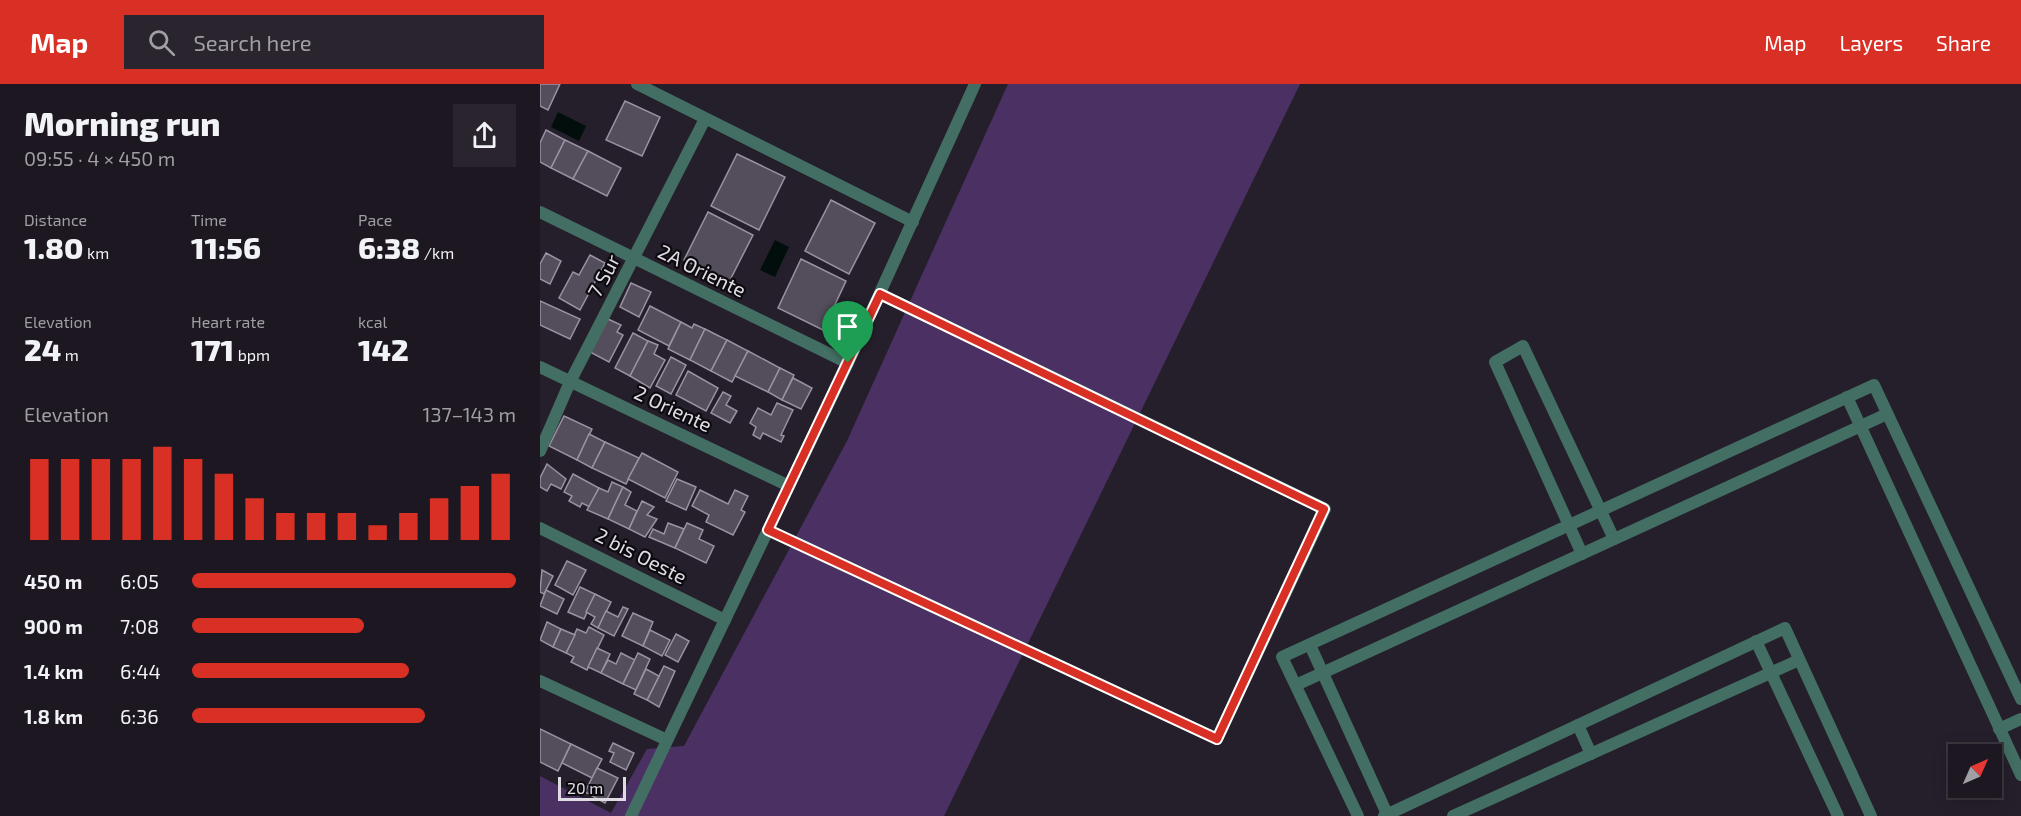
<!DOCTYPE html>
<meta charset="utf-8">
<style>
:root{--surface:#1c1720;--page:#29242d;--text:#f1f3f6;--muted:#a09fa5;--line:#3a363e;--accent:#d93025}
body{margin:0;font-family:"Exo 2",sans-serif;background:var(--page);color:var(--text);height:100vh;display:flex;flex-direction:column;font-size:22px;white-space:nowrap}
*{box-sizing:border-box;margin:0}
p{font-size:20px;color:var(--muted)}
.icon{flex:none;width:33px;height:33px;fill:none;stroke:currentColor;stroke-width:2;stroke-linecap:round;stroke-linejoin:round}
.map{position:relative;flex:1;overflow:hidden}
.sheet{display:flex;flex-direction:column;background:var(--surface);width:540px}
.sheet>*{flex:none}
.needle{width:39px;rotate:45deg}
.buttons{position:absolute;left:1408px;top:660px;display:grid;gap:12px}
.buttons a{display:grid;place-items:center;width:54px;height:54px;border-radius:0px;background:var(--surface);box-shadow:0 3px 15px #0003,0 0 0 2px var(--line);font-size:30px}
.scale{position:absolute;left:18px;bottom:15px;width:68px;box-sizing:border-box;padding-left:6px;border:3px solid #e0dce4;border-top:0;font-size:16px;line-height:21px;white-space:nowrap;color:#e0dce4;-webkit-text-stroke:4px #0d0a0f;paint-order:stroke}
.pin{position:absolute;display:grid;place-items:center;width:51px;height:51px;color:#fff;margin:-62px -26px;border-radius:50% 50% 50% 0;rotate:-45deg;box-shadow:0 0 6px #0007}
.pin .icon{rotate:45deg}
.round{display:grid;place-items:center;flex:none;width:63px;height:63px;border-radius:0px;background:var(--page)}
.summary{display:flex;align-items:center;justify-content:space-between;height:102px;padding:0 24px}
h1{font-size:33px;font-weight:800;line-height:45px}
.figures{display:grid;grid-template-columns:repeat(3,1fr);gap:9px;height:102px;padding:6px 24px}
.figures div{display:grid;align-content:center}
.figures b{font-size:30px;font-weight:800}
.figures small{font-size:16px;font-weight:400}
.figures p{font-size:16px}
.chart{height:168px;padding:12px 24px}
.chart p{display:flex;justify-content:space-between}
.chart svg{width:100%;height:108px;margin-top:6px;stroke:var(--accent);stroke-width:6}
ul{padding:0 24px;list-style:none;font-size:20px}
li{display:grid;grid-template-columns:96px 72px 1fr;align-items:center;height:45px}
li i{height:15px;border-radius:8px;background:var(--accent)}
header{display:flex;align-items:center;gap:36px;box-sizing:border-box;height:84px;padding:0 30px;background:var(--accent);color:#fff}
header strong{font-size:28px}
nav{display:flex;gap:33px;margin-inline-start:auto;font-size:21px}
.search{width:420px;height:54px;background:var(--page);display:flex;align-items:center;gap:15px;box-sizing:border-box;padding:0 21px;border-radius:0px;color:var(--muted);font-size:22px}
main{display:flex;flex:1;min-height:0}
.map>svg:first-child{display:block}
</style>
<header>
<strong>Map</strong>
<div class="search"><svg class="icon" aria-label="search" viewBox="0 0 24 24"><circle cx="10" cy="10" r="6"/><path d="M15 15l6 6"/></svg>Search here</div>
<nav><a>Map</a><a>Layers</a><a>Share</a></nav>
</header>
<main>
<section class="sheet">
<div class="summary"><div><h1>Morning run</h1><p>09:55 · 4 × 450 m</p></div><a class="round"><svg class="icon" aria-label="share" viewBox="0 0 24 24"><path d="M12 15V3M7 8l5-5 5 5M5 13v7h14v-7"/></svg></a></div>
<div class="figures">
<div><p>Distance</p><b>1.80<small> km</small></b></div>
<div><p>Time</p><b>11:56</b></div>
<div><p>Pace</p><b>6:38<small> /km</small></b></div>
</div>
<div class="figures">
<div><p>Elevation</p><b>24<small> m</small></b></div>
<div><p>Heart rate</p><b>171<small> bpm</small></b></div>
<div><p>kcal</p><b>142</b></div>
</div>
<div class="chart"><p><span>Elevation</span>137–143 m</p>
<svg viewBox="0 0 160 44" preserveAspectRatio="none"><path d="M5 44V11M15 44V11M25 44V11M35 44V11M45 44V6M55 44V11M65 44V17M75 44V27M85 44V33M95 44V33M105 44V33M115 44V38M125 44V33M135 44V27M145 44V22M155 44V17"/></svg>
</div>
<ul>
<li><b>450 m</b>6:05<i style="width:100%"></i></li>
<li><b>900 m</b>7:08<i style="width:53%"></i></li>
<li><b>1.4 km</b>6:44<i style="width:67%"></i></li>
<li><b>1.8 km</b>6:36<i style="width:72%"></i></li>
</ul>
</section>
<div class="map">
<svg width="1481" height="732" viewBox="0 0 1481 732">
<rect width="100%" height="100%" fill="#251f2b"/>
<polygon fill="#4b3163" points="468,0 760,0 404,732 0,732 0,692 71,729 107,665 144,662 307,357"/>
<g fill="#020e0b">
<polygon points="18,28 46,42 39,57 11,43"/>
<polygon points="235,156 249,163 235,193 220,186"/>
</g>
<g fill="#544e5c" stroke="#9a92a2" stroke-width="1.5">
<polygon points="0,0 20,0 8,26 0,22"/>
<polygon points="85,17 120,33 102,72 66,56"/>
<polygon points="6,46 25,56 11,84 0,78 0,59"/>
<polygon points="25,56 48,67 33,95 11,84"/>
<polygon points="48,67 81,84 67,112 33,95"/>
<polygon points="197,70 245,93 219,146 171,122"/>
<polygon points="291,116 335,139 309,190 265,167"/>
<polygon points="168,128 213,151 189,198 144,176"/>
<polygon points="6,169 21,177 10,200 0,195 0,180"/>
<polygon points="50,171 65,179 40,226 19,214 33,188 39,191"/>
<polygon points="261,175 306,197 283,246 238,224"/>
<polygon points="91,199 111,208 99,233 80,223"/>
<polygon points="0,217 40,235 30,255 0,241"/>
<polygon points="110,222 141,238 129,262 98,246"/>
<polygon points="68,235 81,241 77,248 83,251 69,278 50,268"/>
<polygon points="141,238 152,244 154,240 165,245 150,276 128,265"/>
<polygon points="165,245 187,256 171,287 150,276"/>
<polygon points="93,249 108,257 90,292 75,284"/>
<polygon points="187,256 208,267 192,298 171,287"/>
<polygon points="108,257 118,261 114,270 125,276 110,304 90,292"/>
<polygon points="208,267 240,284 228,308 195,292"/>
<polygon points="131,273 146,281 131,310 116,302"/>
<polygon points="240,284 254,291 242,316 228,308"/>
<polygon points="148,287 178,304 166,327 136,311"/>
<polygon points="253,294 272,304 261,325 242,316"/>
<polygon points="183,308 191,312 186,321 197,327 190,339 171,329"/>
<polygon points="237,319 253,326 241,351 244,352 241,358 223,349 220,355 213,351 216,343 210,339 218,324 231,331"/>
<polygon points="24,332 52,345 37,376 9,362"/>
<polygon points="49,350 65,358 52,384 37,376"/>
<polygon points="65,358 99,374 86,400 52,384"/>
<polygon points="102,369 138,388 125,414 88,395"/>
<polygon points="7,380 26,395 21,405 11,400 7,407 0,403 0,394"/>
<polygon points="33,390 59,404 50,423 42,419 40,423 29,417 32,412 24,408"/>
<polygon points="137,395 156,403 146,426 126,417"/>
<polygon points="72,398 83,403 68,435 47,426 59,404 68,408"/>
<polygon points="83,403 91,408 85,421 97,427 89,445 68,435"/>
<polygon points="160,406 188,420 195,406 208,412 201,426 205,428 193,451 166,438 169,431 152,422"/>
<polygon points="102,417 114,423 107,431 117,435 105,453 89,445"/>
<polygon points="128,439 144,445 135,464 109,453 113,445 124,450"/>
<polygon points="147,439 163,446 159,455 174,462 166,479 135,464"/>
<polygon points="27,477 46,486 33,511 15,501"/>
<polygon points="2,486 13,492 4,510 0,508"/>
<polygon points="40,503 55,510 44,535 28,528"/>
<polygon points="6,506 24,515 17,530 0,522"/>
<polygon points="55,510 71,518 58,544 51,540 55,533 46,528"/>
<polygon points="83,523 88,525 74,552 58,544 66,527 78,533"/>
<polygon points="93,529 113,538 103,562 82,552"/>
<polygon points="7,538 21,545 13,563 0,556"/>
<polygon points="49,543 64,551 47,586 31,578 34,573 26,569 37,545 46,549"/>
<polygon points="21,545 35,551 26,569 13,563"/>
<polygon points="110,546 130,556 122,572 103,562"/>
<polygon points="136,550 149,557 138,578 125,571"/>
<polygon points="57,564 70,570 61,589 48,583"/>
<polygon points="81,569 95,576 83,600 61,589 68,576 76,580"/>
<polygon points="98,569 110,575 96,606 83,600"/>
<polygon points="124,582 135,587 119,623 107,616"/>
<polygon points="106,585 119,592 107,616 94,610"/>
<polygon points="0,645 31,660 18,687 0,678"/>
<polygon points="73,659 94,669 86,686 70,678 74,669 69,667"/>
<polygon points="31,660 62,675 52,694 22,679"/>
<polygon points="57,684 78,694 65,719 45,708"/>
</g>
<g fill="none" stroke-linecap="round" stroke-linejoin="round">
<g stroke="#436e63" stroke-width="12">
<polyline points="97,0 373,138"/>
<polyline points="0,128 308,279"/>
<polyline points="0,283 249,402"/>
<polyline points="1307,313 1481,691"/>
<polyline points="0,367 30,298 165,35"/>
<polyline points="0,444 185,536"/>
<polyline points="228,446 677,655 785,425 340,210"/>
<polyline points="1042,470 955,278 983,262 1074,455"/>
<polyline points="1216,557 1298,732"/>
<polyline points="770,561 848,732"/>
<polyline points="0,597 127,656"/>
<polyline points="756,601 1347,330"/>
<polyline points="1038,641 1051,670"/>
<polyline points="1459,645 1481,635"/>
<polyline points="91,732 308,279 435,0"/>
<polyline points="818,732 742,573 1334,301 1481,615"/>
<polyline points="844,732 1245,544 1331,732"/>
<polyline points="913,732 1259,576"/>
</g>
</g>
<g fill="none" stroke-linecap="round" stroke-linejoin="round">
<defs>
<polygon id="route" points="340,210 784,425 677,655 228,446"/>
</defs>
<use href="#route" stroke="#fff" stroke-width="12"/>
<use href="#route" stroke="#d93025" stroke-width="8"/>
</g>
<g text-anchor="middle" stroke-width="4.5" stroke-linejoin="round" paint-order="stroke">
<g font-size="20" fill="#e0dce4" stroke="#0d0a0f">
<text transform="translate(162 187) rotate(26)" y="7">2A Oriente</text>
<text transform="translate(64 192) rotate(-62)" y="7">7 Sur</text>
<text transform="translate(133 325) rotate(25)" y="7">2 Oriente</text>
<text transform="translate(101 472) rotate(27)" y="7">2 bis Oeste</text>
</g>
</g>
</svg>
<div class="buttons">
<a><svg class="needle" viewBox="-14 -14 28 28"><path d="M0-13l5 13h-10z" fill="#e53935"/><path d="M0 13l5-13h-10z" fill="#a09fa5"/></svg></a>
</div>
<div class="scale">20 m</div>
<div class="pin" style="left:308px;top:279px;background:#1e9e55"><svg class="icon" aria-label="arrive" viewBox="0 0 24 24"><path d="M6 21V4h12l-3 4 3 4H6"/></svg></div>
</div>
</main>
